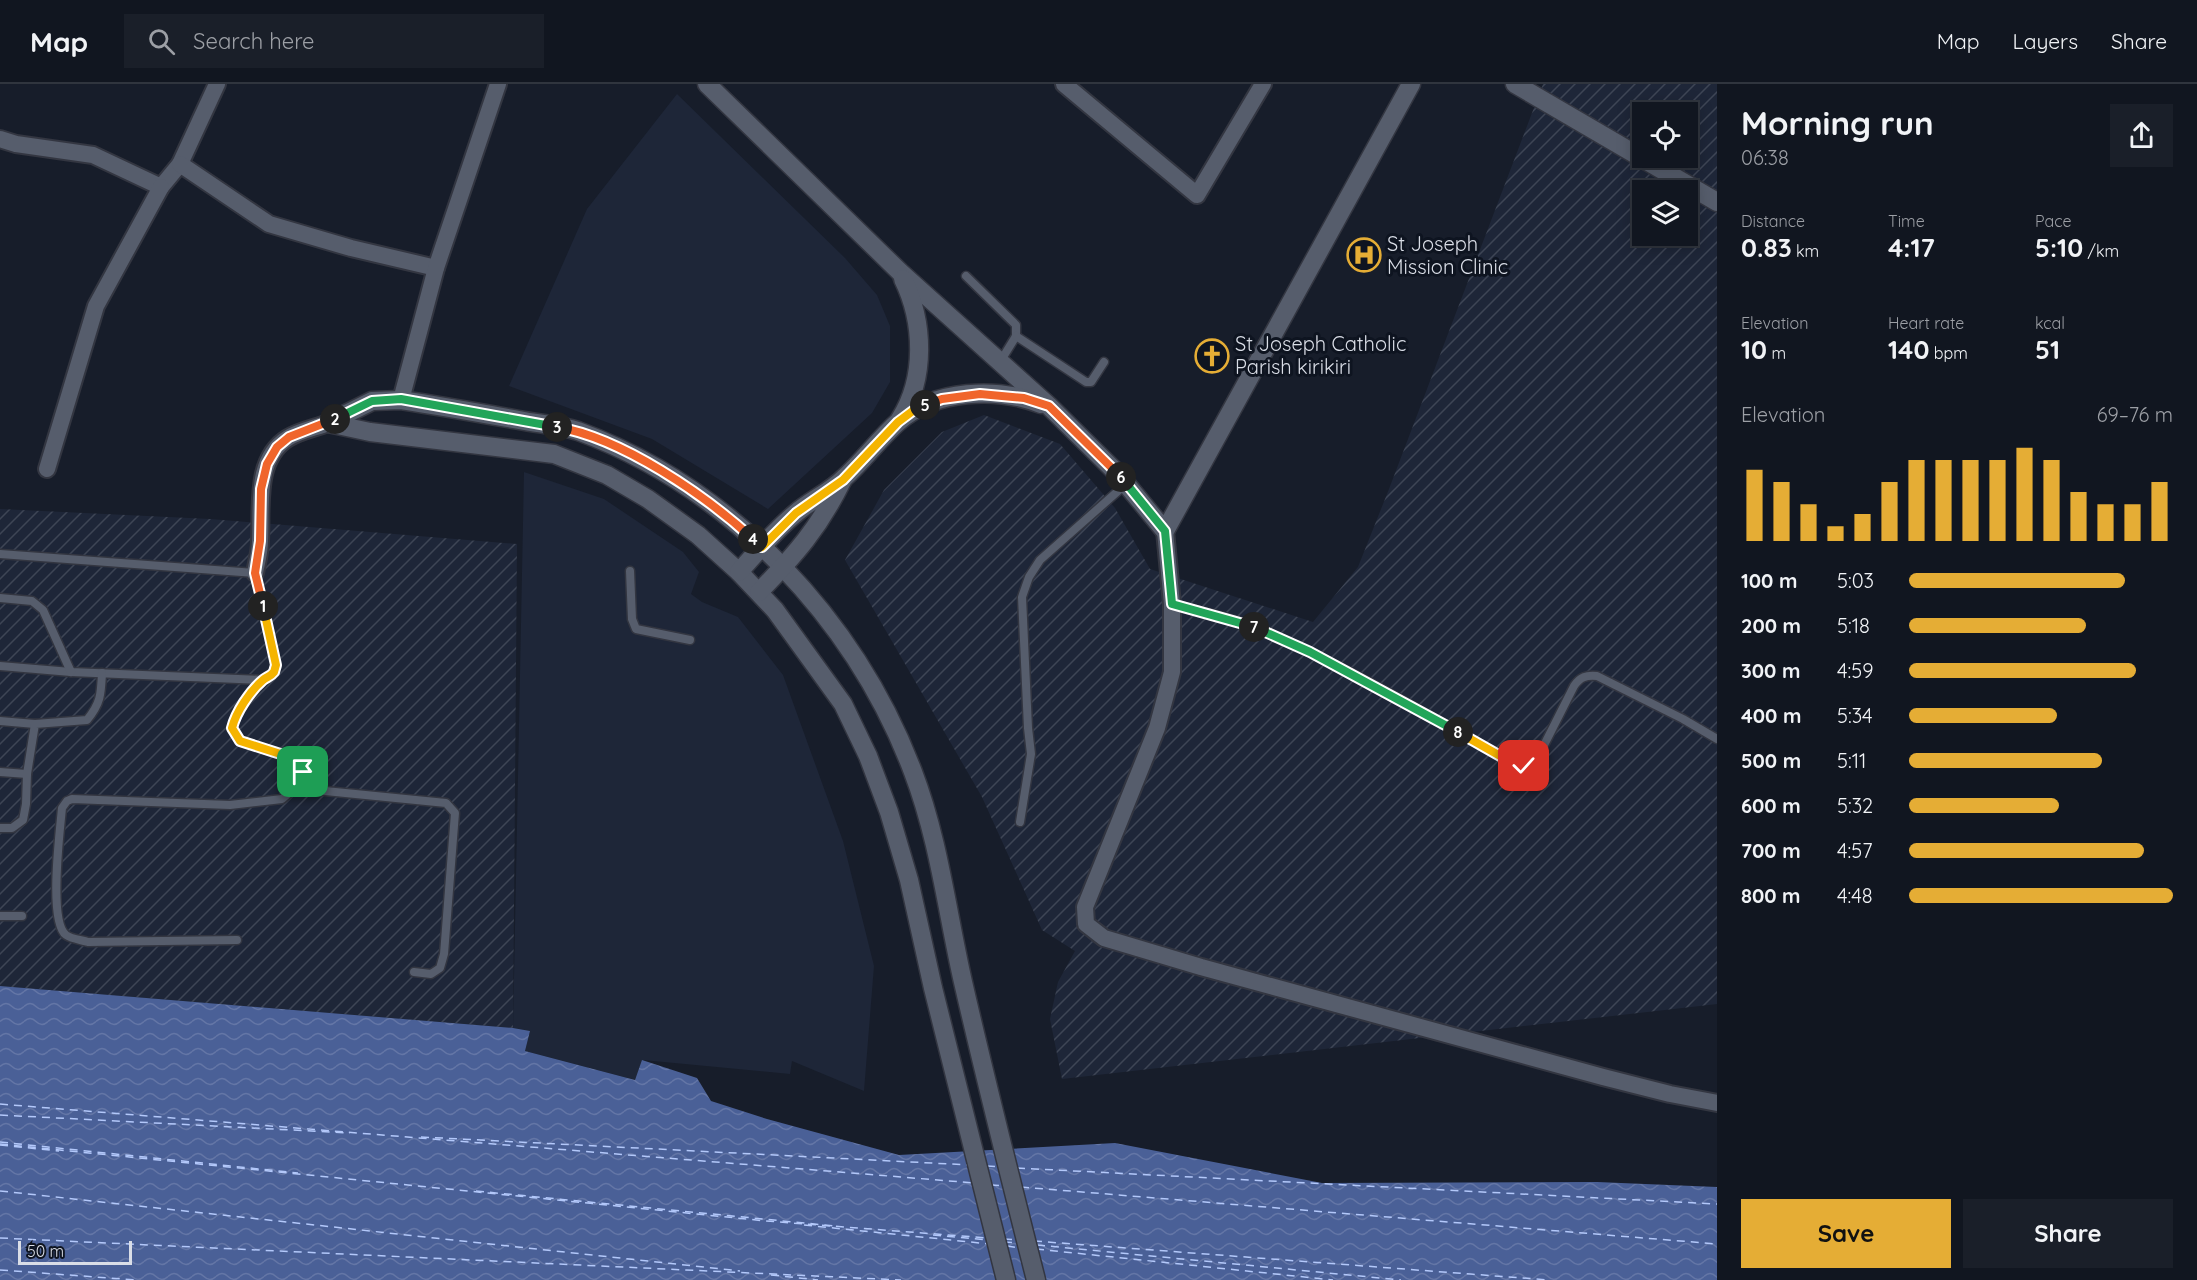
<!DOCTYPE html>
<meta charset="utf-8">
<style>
:root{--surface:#111620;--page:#1a1f29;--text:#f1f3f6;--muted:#9c9fa5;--line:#30353e;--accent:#e5ad35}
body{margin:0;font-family:Quicksand,sans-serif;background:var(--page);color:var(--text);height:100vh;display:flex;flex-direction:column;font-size:22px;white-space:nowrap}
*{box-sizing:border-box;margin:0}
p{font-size:20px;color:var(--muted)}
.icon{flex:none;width:33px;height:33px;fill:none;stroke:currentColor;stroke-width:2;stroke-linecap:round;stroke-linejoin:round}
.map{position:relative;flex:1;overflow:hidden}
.drawer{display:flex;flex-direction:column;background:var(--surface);width:480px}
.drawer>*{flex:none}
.buttons{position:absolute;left:1632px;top:18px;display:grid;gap:12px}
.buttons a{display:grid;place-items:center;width:66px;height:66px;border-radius:0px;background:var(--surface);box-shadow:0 3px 15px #0003,0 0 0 2px var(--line);font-size:30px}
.scale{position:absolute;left:18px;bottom:15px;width:114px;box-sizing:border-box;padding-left:6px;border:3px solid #dadee7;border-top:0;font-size:16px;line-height:21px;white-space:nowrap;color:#dadee7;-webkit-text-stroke:4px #0e1420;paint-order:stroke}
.pin{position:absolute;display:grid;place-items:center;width:51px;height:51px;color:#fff;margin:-26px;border-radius:12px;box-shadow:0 3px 9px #0006}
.km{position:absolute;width:30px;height:30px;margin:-15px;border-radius:50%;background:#222;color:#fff;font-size:16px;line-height:30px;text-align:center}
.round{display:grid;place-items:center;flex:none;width:63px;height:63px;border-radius:0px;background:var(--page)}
.overview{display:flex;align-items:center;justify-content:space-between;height:102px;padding:0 24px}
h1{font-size:33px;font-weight:800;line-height:45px}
.stats{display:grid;grid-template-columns:repeat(3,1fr);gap:9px;height:102px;padding:6px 24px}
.stats div{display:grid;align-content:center}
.stats b{font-size:26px;font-weight:800}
.stats small{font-size:16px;font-weight:400}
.stats p{font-size:16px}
.chart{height:168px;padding:12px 24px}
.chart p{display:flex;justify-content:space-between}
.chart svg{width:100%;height:108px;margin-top:6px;stroke:var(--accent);stroke-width:6}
.cta{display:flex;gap:12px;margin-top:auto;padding:12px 24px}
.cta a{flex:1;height:69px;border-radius:0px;background:var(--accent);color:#111;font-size:24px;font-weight:800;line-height:69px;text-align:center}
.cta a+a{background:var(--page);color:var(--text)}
ul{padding:0 24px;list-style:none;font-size:20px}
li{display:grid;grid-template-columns:96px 72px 1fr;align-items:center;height:45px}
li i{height:15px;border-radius:8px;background:var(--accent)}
header{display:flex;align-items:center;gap:36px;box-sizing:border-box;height:84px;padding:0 30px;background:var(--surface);border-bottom:2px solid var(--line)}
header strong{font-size:28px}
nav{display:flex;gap:33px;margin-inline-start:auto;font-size:21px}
.search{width:420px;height:54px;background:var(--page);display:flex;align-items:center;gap:15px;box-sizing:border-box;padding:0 21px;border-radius:0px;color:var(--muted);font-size:22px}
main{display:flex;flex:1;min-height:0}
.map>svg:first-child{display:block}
</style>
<header>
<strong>Map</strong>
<div class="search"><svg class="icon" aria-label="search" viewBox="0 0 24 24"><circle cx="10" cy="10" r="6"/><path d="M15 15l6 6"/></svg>Search here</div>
<nav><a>Map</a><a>Layers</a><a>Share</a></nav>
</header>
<main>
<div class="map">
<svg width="1717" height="1196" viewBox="0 0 1717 1196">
<defs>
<pattern id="industrial-furrows" width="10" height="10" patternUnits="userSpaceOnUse" patternTransform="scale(1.5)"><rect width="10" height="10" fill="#1e2638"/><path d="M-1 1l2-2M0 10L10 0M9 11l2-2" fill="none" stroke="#3e4555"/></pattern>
<pattern id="water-waves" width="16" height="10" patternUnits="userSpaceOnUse" patternTransform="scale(1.5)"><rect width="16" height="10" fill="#4a6097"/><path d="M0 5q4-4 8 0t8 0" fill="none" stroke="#6476a6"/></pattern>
</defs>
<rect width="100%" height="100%" fill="#171d2a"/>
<g fill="#1e2638">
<polygon points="677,10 845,174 877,211 890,242 890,298 872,329 768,425 652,355 509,302 587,125"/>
<polygon points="524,388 604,415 683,468 699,488 691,510 702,518 738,533 783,591 843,757 874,882 864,1007 792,977 790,990 643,976 635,996 525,967 530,947 513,944"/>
</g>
<g fill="url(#industrial-furrows)" fill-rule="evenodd">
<path d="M1543,0H1717V920L1062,995L1050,935L1058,898L1075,867L1042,846L982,713L845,476L884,406L942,348L984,331L1060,360L1115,424L1150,485L1313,538L1358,483L1389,405ZM1642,28H1688V74H1642ZM1642,106H1688V152H1642Z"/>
<polygon points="0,425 210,435 517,460 513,944 0,902"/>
</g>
<polygon fill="url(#water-waves)" points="0,902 513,944 530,947 525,967 635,996 642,976 697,994 711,1017 767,1035 899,1071 1115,1059 1322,1099 1597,1098 1717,1103 1717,1196 0,1196"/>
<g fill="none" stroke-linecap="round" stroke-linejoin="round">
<g stroke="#b3c8fa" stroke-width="1.5" stroke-dasharray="8 6" stroke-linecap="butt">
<polyline points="0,1020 975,1099"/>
<polyline points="0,1031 350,1049"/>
<polyline points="421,1053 970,1081"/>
<polyline points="0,1058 298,1089"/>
<polyline points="0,1060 766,1137 988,1154"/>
<polyline points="0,1061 59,1067"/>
<polyline points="987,1082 1000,1083"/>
<polyline points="1017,1084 1717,1120"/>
<polyline points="991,1101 1004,1102"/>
<polyline points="1021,1103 1717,1160"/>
<polyline points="0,1107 740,1187"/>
<polyline points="476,1107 835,1142"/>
<polyline points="804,1141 990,1160"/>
<polyline points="933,1151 988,1156"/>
<polyline points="0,1154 901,1196"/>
<polyline points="1004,1155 1017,1156"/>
<polyline points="1034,1157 1549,1196"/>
<polyline points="1004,1158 1017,1159"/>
<polyline points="1037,1161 1401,1196"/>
<polyline points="1007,1162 1020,1164"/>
<polyline points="1036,1165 1333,1196"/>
<polyline points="0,1186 137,1196"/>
<polyline points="771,1191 818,1196"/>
</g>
<defs>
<g id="service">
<polyline points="966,192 1016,241 1016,252 1000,278"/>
<polyline points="1016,252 1086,298 1091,298 1104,278"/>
<polyline points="0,470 255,489 276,581 274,588 263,596 71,588 0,582"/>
<polyline points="630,487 632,535 636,545 690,556"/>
<polyline points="0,514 32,517 43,526 71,588"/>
<path d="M1172,520C1198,527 1226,532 1251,542C1343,580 1430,632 1516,681C1526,682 1531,680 1538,673L1574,602C1580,593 1586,591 1597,592L1683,635L1717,655"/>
<polyline points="0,637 35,640"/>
<polyline points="0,688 27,690"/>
<polyline points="295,704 446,719 455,729 444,870 440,884 431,890 414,888"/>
<polyline points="1020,738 1031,670 1028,644 1022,513 1029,493 1040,476 1126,400"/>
<path d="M0,744H12L23,736L26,720L27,690L35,640L87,636C101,619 101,610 102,589"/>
<polyline points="0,832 22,832"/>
<path d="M237,856L88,858C82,856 71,855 66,851C48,837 60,747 62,724L67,717L72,715L230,721L282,715L295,704L303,688L296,675L240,657L232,644C237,624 251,611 263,596"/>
</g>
<g id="minor">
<polyline points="1064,0 1197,111 1263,0"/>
<polyline points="0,55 16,60 93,71 161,103 180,80 217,0"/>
<polyline points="180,80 269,140 351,164 436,184"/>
<polyline points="401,316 436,184 498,0"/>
<polyline points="47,385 96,222 161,103"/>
<polyline points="1165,447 1172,520 1172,588 1157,644 1085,823 1086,840 1104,854 1201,883 1603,993 1670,1010 1717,1019"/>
<path d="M255,489C257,478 260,468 260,457C262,423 254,375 288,354C299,347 315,344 328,339"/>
</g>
<g id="secondary">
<polyline points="707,0 900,188 1049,322 1118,390 1165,447 1411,0"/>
<polyline points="1515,0 1717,118"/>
<path d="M900,335C926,294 924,238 903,195"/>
<path d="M328,339L372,317L401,316C440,322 480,329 519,336C538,340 560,341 578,347C732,404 856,537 913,688C939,756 947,828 963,898C986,998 1011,1097 1036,1196"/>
<polyline points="328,339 370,348 554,370 607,391 648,415 698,451 739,488 775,526 843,620 868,672 889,728 909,796 933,904 1006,1196"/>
<path d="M739,488C757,468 775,446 796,429C811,416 830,408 844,394C863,377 879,355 898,338C935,305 997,303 1041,320"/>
<path d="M759,508C795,471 819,444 842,397"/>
</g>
</defs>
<use href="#service" stroke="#333641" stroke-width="11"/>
<use href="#minor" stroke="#333641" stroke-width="20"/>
<use href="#secondary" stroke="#333641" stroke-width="21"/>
<use href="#service" stroke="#565d6c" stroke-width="8"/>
<use href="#minor" stroke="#565d6c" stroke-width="16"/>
<use href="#secondary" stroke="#565d6c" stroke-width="18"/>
</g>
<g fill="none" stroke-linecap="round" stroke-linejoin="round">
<defs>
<path id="split-1" d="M263,522L276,581L274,588C271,592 267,593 263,596C250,607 236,628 232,644L240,657L296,675L303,688"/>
<polyline id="split-2" points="263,522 255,489 260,457 261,405 267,380 277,363 289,353 335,335"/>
<polyline id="split-3" points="335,335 372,317 401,315 557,343"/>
<path id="split-4" d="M557,343C622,354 705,411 753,455"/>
<polyline id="split-5" points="753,455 762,463 796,429 843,396 898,338 914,326 925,321"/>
<polyline id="split-6" points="925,321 942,315 980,310 1024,314 1049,322 1121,393"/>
<polyline id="split-7" points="1121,393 1165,447 1172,520 1254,543"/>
<polyline id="split-8" points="1254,543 1310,568 1458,648"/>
<polyline id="split-9" points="1458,648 1516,681 1524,682"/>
</defs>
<use href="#split-1" stroke="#fff" stroke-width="12"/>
<use href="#split-2" stroke="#fff" stroke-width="12"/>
<use href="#split-3" stroke="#fff" stroke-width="12"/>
<use href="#split-4" stroke="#fff" stroke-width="12"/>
<use href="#split-5" stroke="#fff" stroke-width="12"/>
<use href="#split-6" stroke="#fff" stroke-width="12"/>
<use href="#split-7" stroke="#fff" stroke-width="12"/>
<use href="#split-8" stroke="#fff" stroke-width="12"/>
<use href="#split-9" stroke="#fff" stroke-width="12"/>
<use href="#split-1" stroke="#f5b400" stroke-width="8"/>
<use href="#split-2" stroke="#f0652b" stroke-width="8"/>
<use href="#split-3" stroke="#22a559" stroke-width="8"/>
<use href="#split-4" stroke="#f0652b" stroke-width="8"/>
<use href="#split-5" stroke="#f5b400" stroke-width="8"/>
<use href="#split-6" stroke="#f0652b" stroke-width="8"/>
<use href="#split-7" stroke="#22a559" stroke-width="8"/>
<use href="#split-8" stroke="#22a559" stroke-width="8"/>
<use href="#split-9" stroke="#f5b400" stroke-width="8"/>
</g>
<defs>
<symbol id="hospital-ring" viewBox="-11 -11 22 22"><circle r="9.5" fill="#0e1420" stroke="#e5ad35" stroke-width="1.5"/><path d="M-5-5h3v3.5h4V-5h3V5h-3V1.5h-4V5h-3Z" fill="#e5ad35"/></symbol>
<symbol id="church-ring" viewBox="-11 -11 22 22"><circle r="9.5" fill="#0e1420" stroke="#e5ad35" stroke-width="1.5"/><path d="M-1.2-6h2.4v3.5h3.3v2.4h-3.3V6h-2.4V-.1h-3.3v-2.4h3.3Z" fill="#e5ad35"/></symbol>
</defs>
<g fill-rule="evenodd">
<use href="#hospital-ring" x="1345" y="152" width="38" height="38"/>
<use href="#church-ring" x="1193" y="253" width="38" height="38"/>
</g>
<g text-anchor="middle" stroke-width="6" stroke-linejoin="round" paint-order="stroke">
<g font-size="20" fill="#dadee7" stroke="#0e1420" text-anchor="start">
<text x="1387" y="167">St Joseph<tspan x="1387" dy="23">Mission Clinic</tspan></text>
<text x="1235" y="267">St Joseph Catholic<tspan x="1235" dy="23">Parish kirikiri</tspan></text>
</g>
</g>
</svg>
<div class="buttons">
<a><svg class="icon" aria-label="locate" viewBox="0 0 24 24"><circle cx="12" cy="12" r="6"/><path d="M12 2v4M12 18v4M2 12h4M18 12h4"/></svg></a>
<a><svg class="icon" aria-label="layers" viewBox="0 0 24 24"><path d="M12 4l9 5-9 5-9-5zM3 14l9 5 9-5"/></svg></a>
</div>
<div class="scale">50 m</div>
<div class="pin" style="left:303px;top:688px;background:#1e9e55"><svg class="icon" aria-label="arrive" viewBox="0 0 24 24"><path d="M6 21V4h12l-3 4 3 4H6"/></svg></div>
<div class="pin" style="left:1524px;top:682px;background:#d93025"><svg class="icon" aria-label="check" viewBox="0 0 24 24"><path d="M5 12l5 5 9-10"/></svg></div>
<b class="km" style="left:263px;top:522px">1</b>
<b class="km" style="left:335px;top:335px">2</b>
<b class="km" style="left:557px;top:343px">3</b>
<b class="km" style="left:753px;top:455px">4</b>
<b class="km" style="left:925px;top:321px">5</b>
<b class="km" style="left:1121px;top:393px">6</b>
<b class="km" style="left:1254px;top:543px">7</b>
<b class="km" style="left:1458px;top:648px">8</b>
</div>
<section class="drawer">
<div class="overview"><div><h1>Morning run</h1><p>06:38</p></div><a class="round"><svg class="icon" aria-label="share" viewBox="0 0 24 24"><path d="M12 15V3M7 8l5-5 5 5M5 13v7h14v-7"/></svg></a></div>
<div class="stats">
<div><p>Distance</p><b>0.83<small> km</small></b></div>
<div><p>Time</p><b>4:17</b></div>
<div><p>Pace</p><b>5:10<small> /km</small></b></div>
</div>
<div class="stats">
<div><p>Elevation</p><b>10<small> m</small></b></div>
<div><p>Heart rate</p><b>140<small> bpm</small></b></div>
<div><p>kcal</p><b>51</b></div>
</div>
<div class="chart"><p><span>Elevation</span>69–76 m</p>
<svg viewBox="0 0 160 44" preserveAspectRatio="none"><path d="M5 44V15M15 44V20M25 44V29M35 44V38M45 44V33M55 44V20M65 44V11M75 44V11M85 44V11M95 44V11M105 44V6M115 44V11M125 44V24M135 44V29M145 44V29M155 44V20"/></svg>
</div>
<ul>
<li><b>100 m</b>5:03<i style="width:82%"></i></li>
<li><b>200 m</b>5:18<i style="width:67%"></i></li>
<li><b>300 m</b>4:59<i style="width:86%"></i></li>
<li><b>400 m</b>5:34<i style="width:56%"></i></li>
<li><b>500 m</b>5:11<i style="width:73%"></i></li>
<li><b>600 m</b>5:32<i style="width:57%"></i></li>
<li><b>700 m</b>4:57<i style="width:89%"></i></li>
<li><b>800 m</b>4:48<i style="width:100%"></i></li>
</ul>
<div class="cta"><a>Save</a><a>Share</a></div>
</section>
</main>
